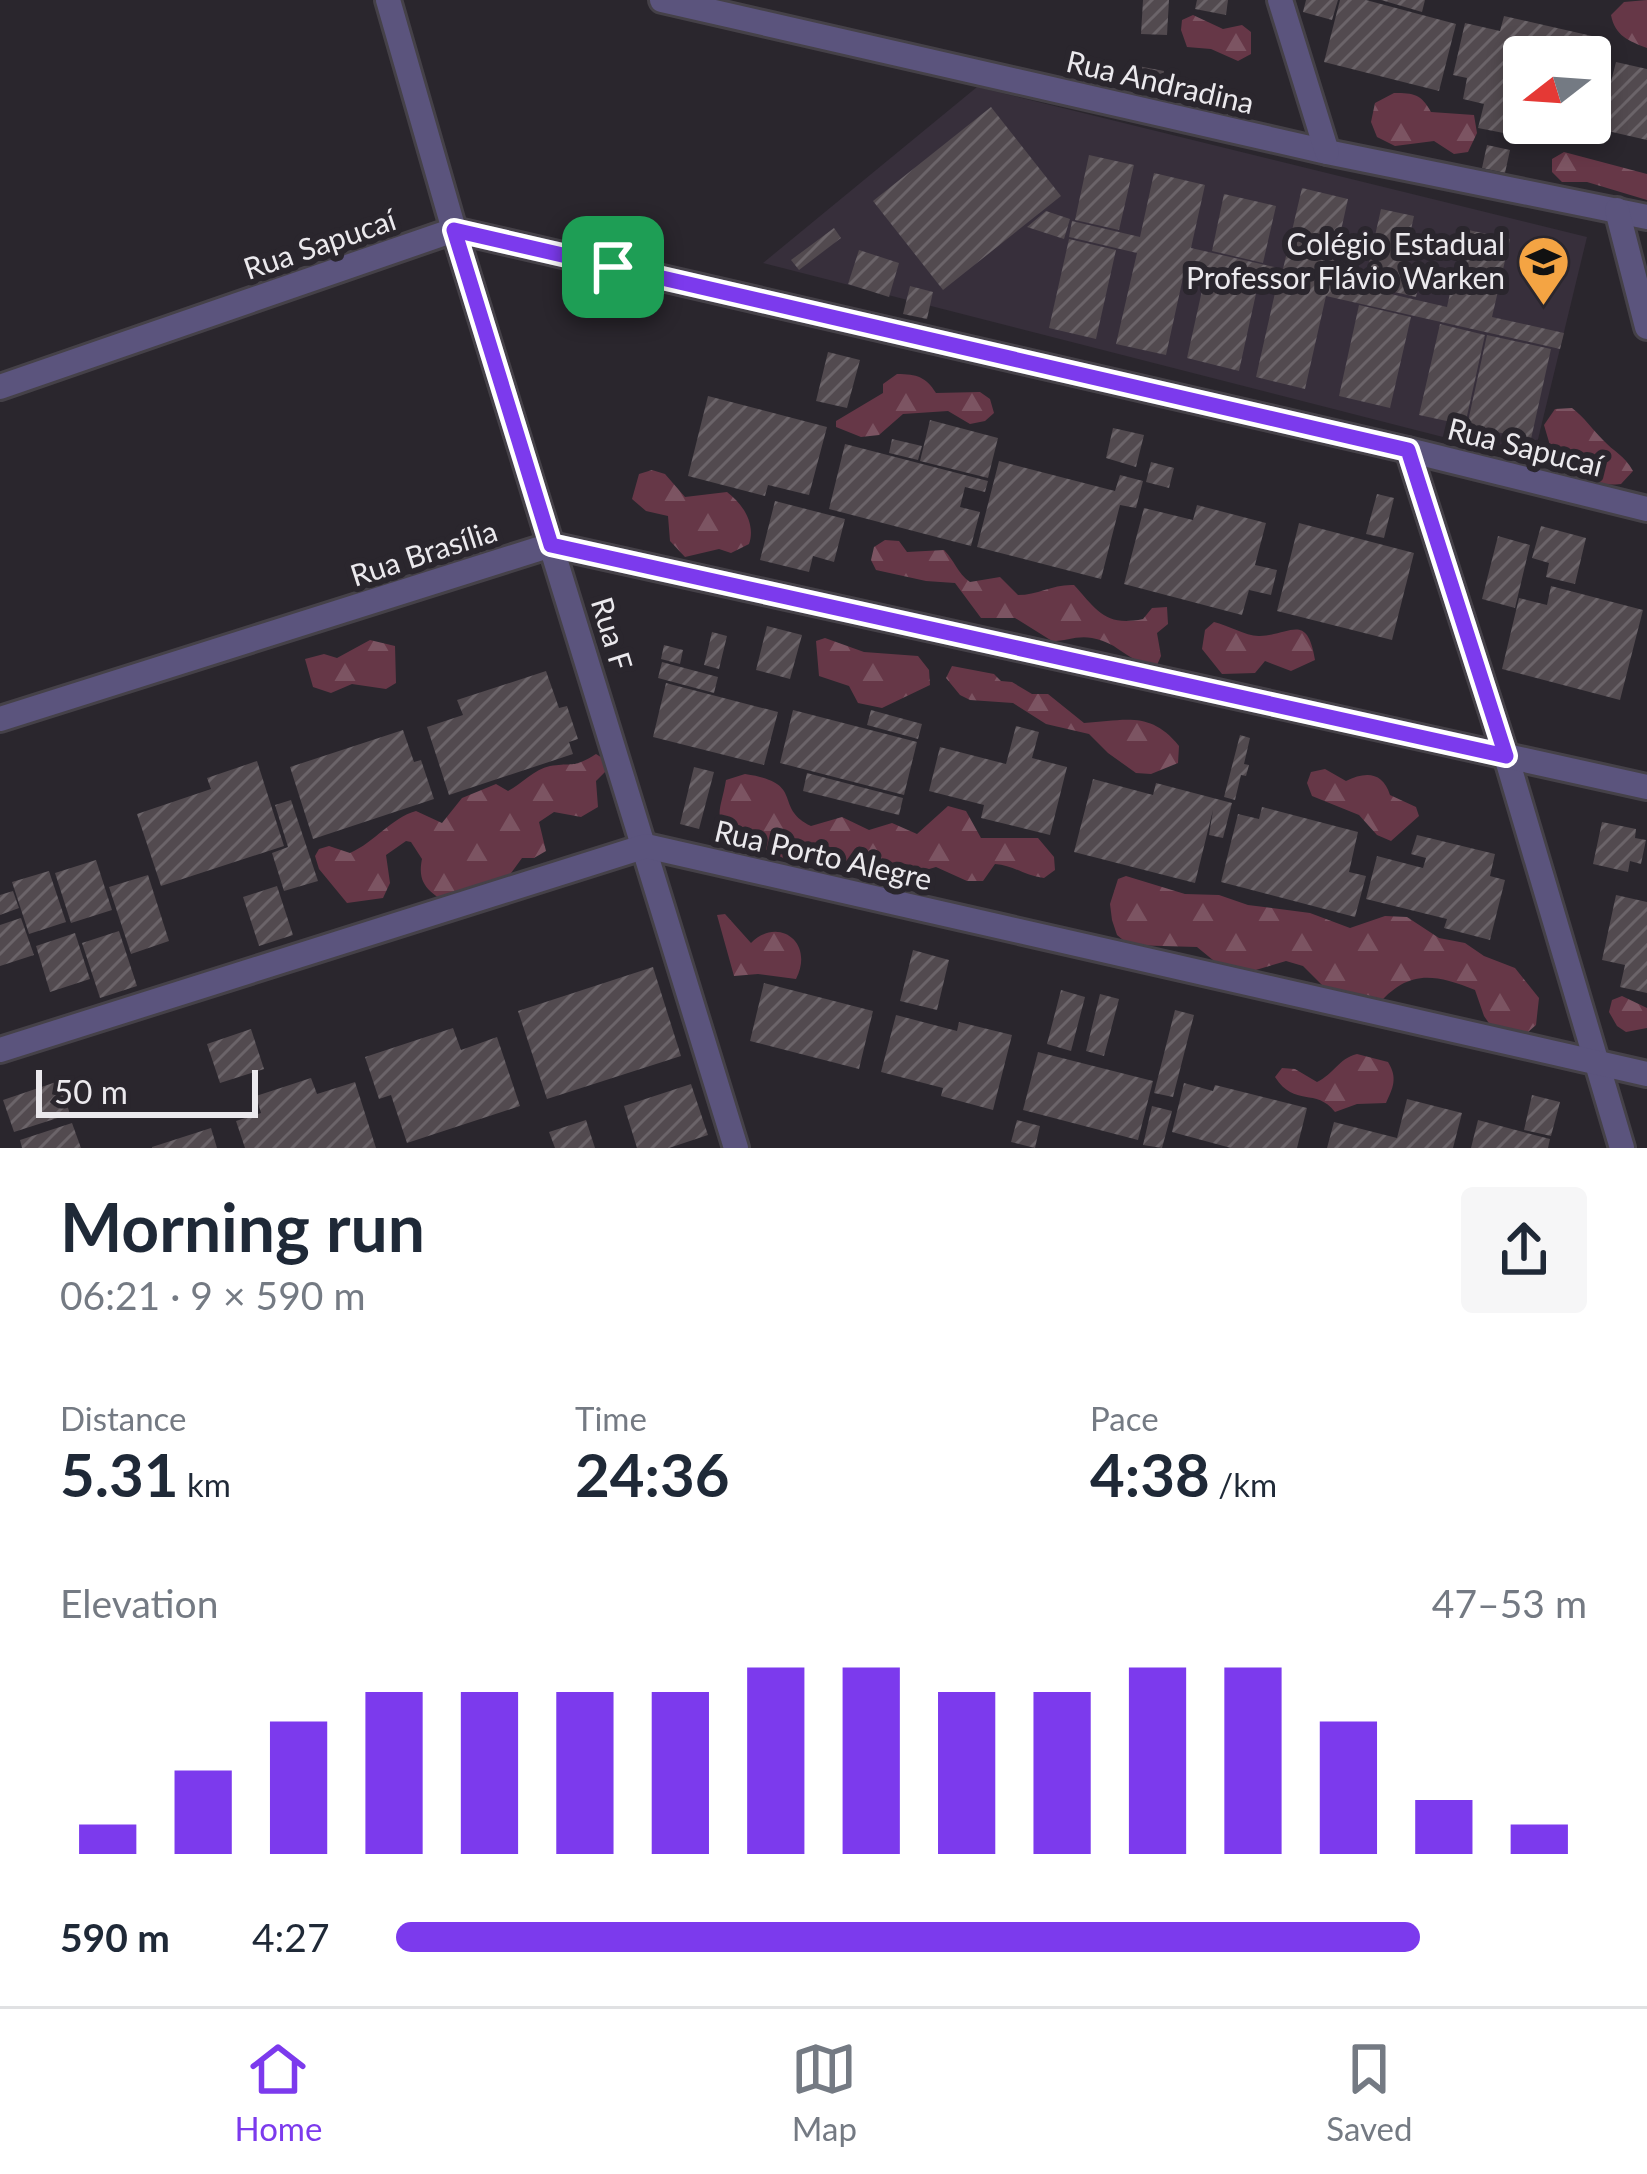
<!DOCTYPE html>
<meta charset="utf-8">
<style>
:root{--surface:#fff;--page:#f6f6f7;--text:#1f2937;--muted:#747a83;--line:#e0e1e3;--accent:#7c3aed}
body{margin:0;font-family:Lato,sans-serif;background:var(--page);color:var(--text);height:100vh;display:flex;flex-direction:column;font-size:45px;white-space:nowrap}
*{box-sizing:border-box;margin:0}
p{font-size:39px;color:var(--muted)}
.icon{flex:none;width:66px;height:66px;fill:none;stroke:currentColor;stroke-width:2;stroke-linecap:round;stroke-linejoin:round}
.map{position:relative;height:1148px;overflow:hidden}
.drawer{display:flex;flex-direction:column;background:var(--surface);flex:1}
.drawer>*{flex:none}
.needle{width:78px;rotate:253deg}
.buttons{position:absolute;left:1503px;top:36px;display:grid;gap:24px}
.buttons a{display:grid;place-items:center;width:108px;height:108px;border-radius:12px;background:var(--surface);box-shadow:0 6px 18px #0003;font-size:60px}
.scale{position:absolute;left:36px;bottom:30px;width:222px;box-sizing:border-box;padding-left:12px;border:6px solid #ebe9ed;border-top:0;font-size:33px;line-height:42px;white-space:nowrap;color:#ebe9ed;-webkit-text-stroke:9px #2a262d;paint-order:stroke}
.pin{position:absolute;display:grid;place-items:center;width:102px;height:102px;color:#fff;margin:-51px;border-radius:24px;box-shadow:0 6px 18px #0006}
.round{display:grid;place-items:center;flex:none;width:126px;height:126px;border-radius:12px;background:var(--page)}
.head{display:flex;align-items:center;justify-content:space-between;height:204px;padding:0 60px}
h1{font-size:66px;font-weight:700;line-height:90px}
.stats{display:grid;grid-template-columns:repeat(3,1fr);gap:18px;height:204px;padding:12px 60px}
.stats div{display:grid;align-content:center}
.stats b{font-size:60px;font-weight:700}
.stats small{font-size:33px;font-weight:400}
.stats p{font-size:33px}
.chart{height:336px;padding:24px 60px}
.chart p{display:flex;justify-content:space-between}
.chart svg{width:100%;height:216px;margin-top:12px;stroke:var(--accent);stroke-width:6}
ul{padding:0 60px;list-style:none;font-size:39px}
li{display:grid;grid-template-columns:192px 144px 1fr;align-items:center;height:90px}
li i{height:30px;border-radius:15px;background:var(--accent)}
.dock{display:flex;justify-content:space-around;align-items:center;height:168px;border-top:3px solid var(--line);background:var(--surface);font-size:33px;color:var(--muted)}
.dock a{display:grid;justify-items:center;gap:6px}
.dock .active{color:var(--accent)}
.map>svg:first-child{display:block}
</style>
<div class="map">
<svg width="1647" height="1148" viewBox="0 0 1647 1148">
<defs>
<pattern id="forest-firs" width="22" height="20" patternUnits="userSpaceOnUse" patternTransform="scale(3)"><rect width="22" height="20" fill="#663747"/><path d="M5 1l3.5 6h-7zM16 11l3.5 6h-7z" fill="#7c5462"/></pattern>
<pattern id="building-hatch" width="6" height="6" patternUnits="userSpaceOnUse" patternTransform="scale(3)"><rect width="6" height="6" fill="#524a4f"/><path d="M-1 1l2-2M0 6l6-6M5 7l2-2" fill="none" stroke="#6b6469"/></pattern>
</defs>
<rect width="100%" height="100%" fill="#2a262d"/>
<polygon fill="#372f3b" points="977,87 1587,237 1533,460 763,263"/>
<g fill="url(#forest-firs)">
<path d="M1647,0V48C1629,41 1615,36 1611,15L1624,2Z"/>
<polygon points="1193,15 1223,29 1242,25 1251,32 1251,54 1238,61 1211,49 1187,47 1181,30 1182,20"/>
<path d="M1394,93C1414,93 1421,94 1431,112L1474,115L1477,133L1468,152L1454,154L1434,141L1395,146L1377,137L1371,122L1375,103Z"/>
<polygon points="1564,152 1647,174 1647,200 1587,182 1562,182 1552,172 1552,159"/>
<path d="M897,374C917,374 926,377 936,393L980,392L990,399L994,413L985,421L970,424L948,411L903,414L879,435L861,437L836,427V421L883,393V384Z"/>
<path d="M1572,408C1585,418 1591,428 1603,440C1614,452 1624,455 1633,471L1621,484C1593,487 1570,478 1547,461L1549,442L1544,425L1555,409Z"/>
<path d="M652,470L665,474L685,497L727,492C743,504 756,524 749,544L731,553L719,549L685,557L670,541L668,516L646,511L632,499L639,474Z"/>
<path d="M885,540L899,541L907,552L944,550C955,561 957,573 970,582L1000,577L1018,595C1038,595 1053,584 1074,585C1097,610 1105,627 1143,619L1152,608L1167,607L1168,624L1157,633L1161,656L1157,665C1122,661 1123,644 1092,638C1078,635 1066,641 1052,641L1015,618H981L955,583L926,581L876,570L871,560L874,547Z"/>
<path d="M1214,622C1228,625 1247,637 1260,636C1291,635 1307,612 1315,660L1291,671L1265,661L1255,673L1222,674L1202,649L1205,630Z"/>
<polygon points="825,638 864,652 918,656 929,670 930,685 882,708 858,703 849,686 819,676 816,641"/>
<polygon points="370,640 395,646 396,683 386,689 352,684 331,693 313,687 305,659 324,654 337,658"/>
<path d="M952,666L994,674L1001,681L1012,682L1032,694H1048L1084,723C1124,721 1150,710 1179,746L1178,763L1151,774L1136,773L1108,753L1089,734L1046,724L1013,703L970,700L960,695L946,678Z"/>
<path d="M596,754L607,761V770L596,781L598,807L581,817L554,812L539,822L546,851L534,858H522L506,880L453,909C433,892 416,888 422,859L411,842L406,841L386,855L390,883L383,898L347,903L319,869L315,856L319,849L329,846L350,853C375,842 391,818 416,811L442,823L462,798L496,784L508,791C522,784 534,769 550,766C575,762 572,769 596,754Z"/>
<path d="M1325,769L1346,781C1366,771 1383,772 1390,795L1416,807L1419,816L1391,841L1377,835L1359,815L1312,796L1307,783L1311,772Z"/>
<path d="M745,774C807,783 772,807 811,826L842,817L869,830L892,823L917,834L948,806L966,811L981,838H1038L1054,857L1055,870L1044,878C1025,876 1013,865 995,864L983,881H967L936,867L919,872L901,869L876,857L844,872L832,873L819,864H796L762,848L732,842C712,814 721,811 726,780Z"/>
<path d="M1126,876L1185,894L1219,895L1248,905L1310,913L1350,928L1385,916L1407,917L1439,938L1465,943L1484,956L1515,968L1539,998L1536,1025L1520,1039L1499,1038L1484,1016L1475,990C1430,972 1406,971 1375,1008L1332,995L1303,966L1286,961L1242,974L1219,965L1197,947L1129,945L1117,935L1112,920L1110,904L1118,879Z"/>
<path d="M725,914L751,943C778,916 815,942 796,979L758,974L734,976L717,915Z"/>
<polygon points="1622,996 1647,1008 1647,1028 1626,1032 1617,1026 1609,1012 1612,1000"/>
<path d="M1357,1054L1388,1062C1398,1078 1393,1088 1386,1103L1357,1104L1335,1112C1316,1087 1295,1108 1275,1077L1282,1068L1295,1069L1317,1082C1334,1074 1338,1059 1357,1054Z"/>
</g>
<g fill="url(#building-hatch)">
<polygon points="1143,0 1169,0 1167,35 1141,34"/>
<polygon points="1197,0 1228,0 1226,15 1195,9"/>
<polygon points="1306,0 1338,0 1332,20 1303,12"/>
<polygon points="1340,0 1366,0 1456,24 1439,91 1324,62"/>
<polygon points="1381,0 1425,0 1422,12"/>
<polygon points="1504,16 1592,36 1588,57 1524,57 1524,112 1519,136 1478,128 1484,104 1463,99 1467,78 1453,75 1465,23 1500,31"/>
<polygon points="1616,62 1647,69 1647,140 1599,129"/>
<polygon points="1138,66 1164,71 1161,88 1134,83"/>
<polygon points="991,107 1061,196 943,290 873,201"/>
<polygon points="1487,145 1510,150 1505,173 1482,168"/>
<polygon points="1089,155 1134,165 1119,230 1075,220"/>
<polygon points="1154,173 1205,185 1191,248 1283,269 1302,188 1348,199 1330,280 1447,307 1464,229 1510,239 1492,317 1564,333 1560,349 1326,296 1305,389 1256,377 1277,284 1259,280 1239,371 1187,358 1207,268 1186,264 1166,355 1116,344 1137,253 1069,237 1072,221 1140,237"/>
<polygon points="1224,194 1276,206 1263,263 1212,251"/>
<polygon points="1381,209 1414,216 1401,275 1420,280 1416,297 1364,285"/>
<polygon points="1046,211 1070,219 1064,239 1027,227"/>
<polygon points="834,228 841,238 799,270 791,260"/>
<polygon points="1069,239 1116,250 1096,339 1049,328"/>
<polygon points="859,250 899,263 889,297 848,284"/>
<polygon points="910,286 933,292 927,319 903,314"/>
<polygon points="1359,305 1411,317 1390,408 1339,396"/>
<polygon points="1440,324 1485,335 1465,425 1419,415"/>
<polygon points="1487,335 1551,349 1531,439 1467,426"/>
<polygon points="828,352 860,360 847,408 816,401"/>
<polygon points="708,396 827,427 809,495 768,485 765,496 688,476"/>
<polygon points="930,420 998,438 988,478 920,461"/>
<polygon points="1113,428 1144,435 1136,467 1106,458"/>
<polygon points="892,439 922,446 918,460 889,453"/>
<polygon points="845,444 988,481 985,492 965,487 960,507 980,512 971,546 829,509"/>
<polygon points="999,461 1115,491 1120,475 1143,481 1136,508 1120,505 1101,579 977,547"/>
<polygon points="1151,462 1174,468 1169,488 1146,482"/>
<polygon points="1377,494 1394,498 1384,538 1366,534"/>
<polygon points="775,501 845,519 834,562 813,556 809,572 760,560"/>
<polygon points="1197,505 1266,523 1255,565 1277,570 1271,595 1249,590 1242,615 1124,584 1144,508 1193,520"/>
<polygon points="1299,523 1414,553 1392,640 1277,611"/>
<polygon points="1541,526 1586,538 1575,584 1546,577 1549,563 1532,558"/>
<polygon points="1498,536 1530,545 1515,608 1482,599"/>
<polygon points="1551,586 1643,610 1620,700 1502,669 1519,598 1547,605"/>
<polygon points="767,626 802,635 790,679 756,670"/>
<polygon points="712,632 727,636 719,669 704,665"/>
<polygon points="664,645 683,650 680,664 661,659"/>
<polygon points="662,662 718,677 714,693 658,678"/>
<polygon points="546,671 559,708 567,706 578,739 569,742 573,754 449,795 427,727 463,715 457,700"/>
<polygon points="666,683 778,712 764,765 653,737"/>
<polygon points="793,710 917,742 904,795 780,763"/>
<polygon points="871,710 922,724 918,739 867,725"/>
<polygon points="1016,726 1039,732 1032,758 1067,767 1050,835 981,818 984,805 929,791 940,747 1006,764"/>
<polygon points="403,730 414,762 421,760 434,799 313,839 290,767"/>
<polygon points="1240,735 1250,738 1244,764 1249,765 1246,776 1241,775 1235,800 1224,797"/>
<polygon points="257,761 284,846 161,886 137,814 211,789 207,778"/>
<polygon points="694,767 714,772 699,829 680,824"/>
<polygon points="807,773 903,798 899,815 803,791"/>
<polygon points="1093,779 1153,795 1156,783 1232,803 1223,838 1209,835 1213,810 1195,883 1074,852"/>
<polygon points="291,800 318,881 284,891 272,853 288,847 275,805"/>
<polygon points="1262,807 1358,832 1349,872 1366,876 1355,917 1221,882 1238,814 1259,819"/>
<polygon points="1602,822 1636,829 1635,838 1646,840 1641,864 1630,861 1628,872 1593,864"/>
<polygon points="1417,835 1495,854 1490,876 1505,880 1490,940 1444,928 1447,919 1366,899 1377,856 1423,868 1426,858 1411,854"/>
<polygon points="96,860 112,910 71,923 55,873"/>
<polygon points="49,871 66,922 29,934 12,882"/>
<polygon points="148,875 169,941 131,954 109,887"/>
<polygon points="277,886 293,935 259,946 243,897"/>
<polygon points="13,891 19,908 0,915 0,895"/>
<polygon points="1616,895 1647,902 1647,993 1620,987 1625,965 1602,960"/>
<polygon points="21,918 34,955 0,966 0,925"/>
<polygon points="119,931 137,986 100,998 82,943"/>
<polygon points="75,933 90,979 50,992 36,946"/>
<polygon points="913,950 949,960 937,1010 900,1001"/>
<polygon points="653,967 681,1056 547,1099 518,1011"/>
<polygon points="764,983 873,1011 859,1069 750,1041"/>
<polygon points="1061,990 1085,997 1071,1051 1047,1044"/>
<polygon points="1100,994 1119,999 1104,1056 1086,1051"/>
<polygon points="1175,1010 1194,1015 1173,1097 1154,1093"/>
<polygon points="896,1015 957,1031 959,1022 1012,1035 993,1110 941,1096 943,1088 881,1072"/>
<polygon points="453,1028 461,1050 497,1037 520,1106 407,1143 391,1095 379,1099 365,1057"/>
<polygon points="251,1029 264,1069 220,1083 207,1044"/>
<polygon points="1038,1052 1153,1081 1138,1140 1023,1110"/>
<polygon points="311,1078 317,1094 355,1082 376,1148 245,1148 236,1121 261,1113 256,1096"/>
<polygon points="59,1081 70,1114 14,1132 3,1100"/>
<polygon points="1184,1083 1213,1091 1215,1085 1307,1108 1297,1148 1231,1148 1172,1132"/>
<polygon points="691,1084 708,1135 669,1148 637,1148 624,1106"/>
<polygon points="1532,1095 1560,1102 1551,1136 1524,1130"/>
<polygon points="1407,1099 1462,1113 1453,1148 1327,1148 1334,1122 1397,1138"/>
<polygon points="1152,1106 1172,1111 1162,1148 1143,1145"/>
<polygon points="586,1120 595,1148 555,1148 549,1132"/>
<polygon points="1017,1120 1040,1126 1035,1148 1011,1142"/>
<polygon points="1478,1120 1550,1139 1548,1148 1471,1148"/>
<polygon points="72,1123 81,1148 22,1148 20,1140"/>
<polygon points="211,1128 217,1148 152,1148 152,1147"/>
</g>
<g fill="none" stroke-linecap="round" stroke-linejoin="round">
<defs>
<g id="minor">
<polyline points="388,0 454,230 736,1148"/>
<polyline points="662,0 1327,152 1647,217"/>
<polyline points="1280,0 1327,152"/>
<polyline points="1617,210 1647,327"/>
<polyline points="0,387 454,230 1408,450 1647,509"/>
<polyline points="1408,450 1506,756 1622,1148"/>
<polyline points="0,719 551,545 1647,787"/>
<polyline points="0,1050 646,846 1647,1074"/>
</g>
</defs>
<use href="#minor" stroke="#454148" stroke-width="30"/>
<use href="#minor" stroke="#5b547d" stroke-width="24"/>
</g>
<g fill="none" stroke-linecap="round" stroke-linejoin="round">
<defs>
<polygon id="route" points="454,230 1408,450 1506,756 551,545"/>
</defs>
<use href="#route" stroke="#fff" stroke-width="24"/>
<use href="#route" stroke="#7c3aed" stroke-width="15"/>
</g>
<defs>
<symbol id="school-pin" viewBox="-11 -11 22 30"><path d="M0 17L-7.5 6A9.5 9.5 0 1 1 7.5 6Z" fill="#f4a443" stroke="#2a262d"/><path d="M0-5L7-2L0 1L-7-2ZM-4 1L0 2.5L4 1V4Q0 6-4 4Z" fill="#111"/></symbol>
</defs>
<g fill-rule="evenodd">
<use href="#school-pin" x="1514" y="232" width="59" height="81"/>
</g>
<g text-anchor="middle" stroke-width="12" stroke-linejoin="round" paint-order="stroke">
<g font-size="30" fill="#ebe9ed" stroke="#2a262d">
<text transform="translate(1160 83) rotate(13)" y="10">Rua Andradina</text>
<text transform="translate(320 245) rotate(-19)" y="10">Rua Sapucaí</text>
<text transform="translate(1525 448) rotate(14)" y="10">Rua Sapucaí</text>
<text transform="translate(424 554) rotate(-18)" y="10">Rua Brasília</text>
<text transform="translate(611 634) rotate(73)" y="10">Rua F</text>
<text transform="translate(823 856) rotate(13)" y="10">Rua Porto Alegre</text>
</g>
<g font-size="30" fill="#ebe9ed" stroke="#2a262d" text-anchor="end">
<text x="1505" y="255">Colégio Estadual<tspan x="1505" dy="34">Professor Flávio Warken</tspan></text>
</g>
</g>
</svg>
<div class="buttons">
<a><svg class="needle" viewBox="-14 -14 28 28"><path d="M0-13l5 13h-10z" fill="#e53935"/><path d="M0 13l5-13h-10z" fill="#747a83"/></svg></a>
</div>
<div class="scale">50 m</div>
<div class="pin" style="left:613px;top:267px;background:#1e9e55"><svg class="icon" aria-label="arrive" viewBox="0 0 24 24"><path d="M6 21V4h12l-3 4 3 4H6"/></svg></div>
</div>
<section class="drawer">
<div class="head"><div><h1>Morning run</h1><p>06:21 · 9 × 590 m</p></div><a class="round"><svg class="icon" aria-label="share" viewBox="0 0 24 24"><path d="M12 15V3M7 8l5-5 5 5M5 13v7h14v-7"/></svg></a></div>
<div class="stats">
<div><p>Distance</p><b>5.31<small> km</small></b></div>
<div><p>Time</p><b>24:36</b></div>
<div><p>Pace</p><b>4:38<small> /km</small></b></div>
</div>
<div class="chart"><p><span>Elevation</span>47–53 m</p>
<svg viewBox="0 0 160 44" preserveAspectRatio="none"><path d="M5 44V38M15 44V27M25 44V17M35 44V11M45 44V11M55 44V11M65 44V11M75 44V6M85 44V6M95 44V11M105 44V11M115 44V6M125 44V6M135 44V17M145 44V33M155 44V38"/></svg>
</div>
<ul>
<li><b>590 m</b>4:27<i style="width:86%"></i></li>
</ul>
</section>
<nav class="dock">
<a class="active"><svg class="icon" aria-label="home" viewBox="0 0 24 24"><path d="M3 11l9-7 9 7M6 9v11h12V9"/></svg>Home</a>
<a><svg class="icon" aria-label="map" viewBox="0 0 24 24"><path d="M3 6l6-2 6 2 6-2v14l-6 2-6-2-6 2zM9 4v14M15 6v14"/></svg>Map</a>
<a><svg class="icon" aria-label="saved" viewBox="0 0 24 24"><path d="M7 4h10v16l-5-4-5 4z"/></svg>Saved</a>
</nav>
